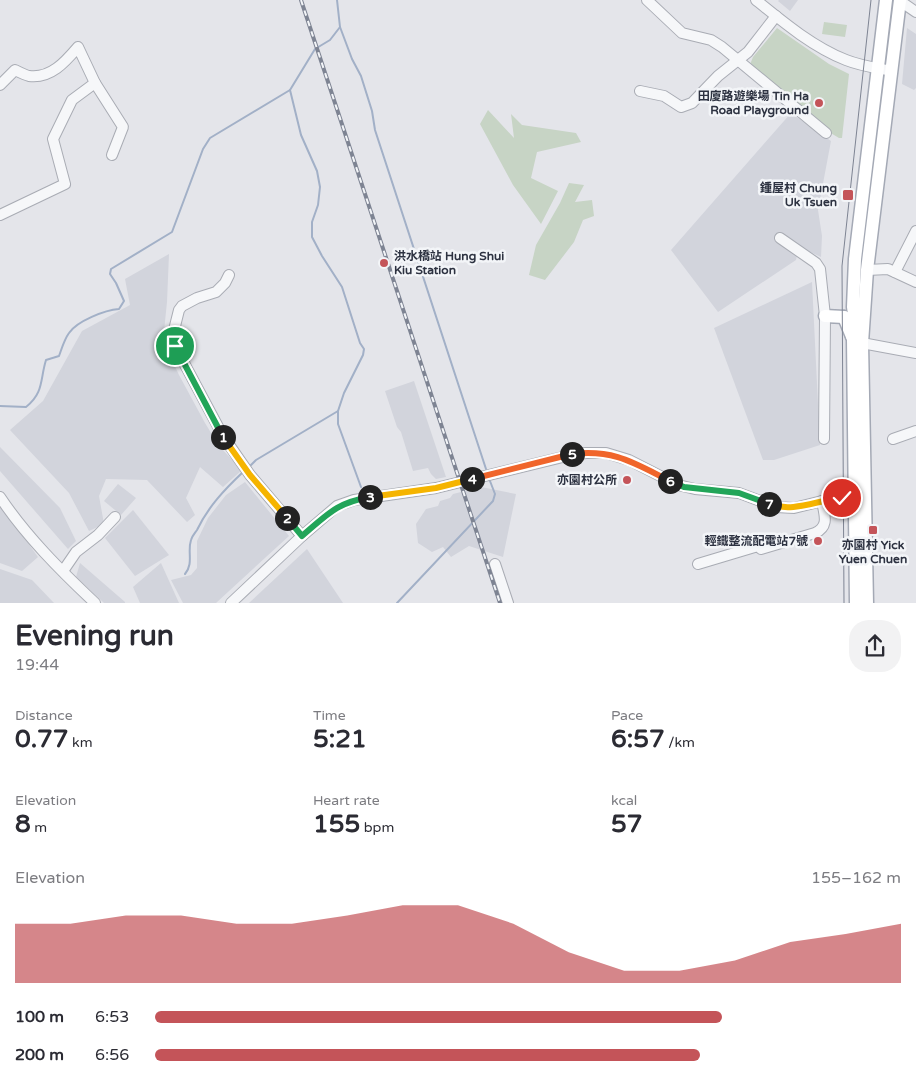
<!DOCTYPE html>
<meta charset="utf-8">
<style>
:root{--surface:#fff;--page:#f2f2f3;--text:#2b2b33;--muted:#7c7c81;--accent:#c45459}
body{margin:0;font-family:"Varela Round","Noto Sans SC",sans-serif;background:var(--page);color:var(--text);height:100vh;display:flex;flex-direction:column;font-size:19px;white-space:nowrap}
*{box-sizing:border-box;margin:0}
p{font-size:16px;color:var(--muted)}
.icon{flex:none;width:28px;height:28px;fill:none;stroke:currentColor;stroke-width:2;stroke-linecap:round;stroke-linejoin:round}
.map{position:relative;height:603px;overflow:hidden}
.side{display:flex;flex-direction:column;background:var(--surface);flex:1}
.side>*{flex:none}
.pin{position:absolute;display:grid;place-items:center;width:42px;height:42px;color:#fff;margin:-21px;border:2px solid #fff;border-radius:50%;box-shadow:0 1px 5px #0007}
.km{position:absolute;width:25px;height:25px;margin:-12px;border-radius:50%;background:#222;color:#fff;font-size:14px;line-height:25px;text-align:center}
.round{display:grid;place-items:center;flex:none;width:52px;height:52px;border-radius:20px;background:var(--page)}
.head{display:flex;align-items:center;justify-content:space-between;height:85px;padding:0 15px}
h1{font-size:28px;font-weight:800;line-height:38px}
.metrics{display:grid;grid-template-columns:repeat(3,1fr);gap:8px;height:85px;padding:5px 15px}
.metrics div{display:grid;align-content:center}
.metrics b{font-size:25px;font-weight:800}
.metrics small{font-size:14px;font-weight:400}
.metrics p{font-size:14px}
.chart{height:140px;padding:10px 15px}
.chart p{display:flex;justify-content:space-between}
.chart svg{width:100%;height:90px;margin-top:5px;fill:var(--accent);opacity:.7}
ul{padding:0 15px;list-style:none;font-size:16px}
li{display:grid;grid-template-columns:80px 60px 1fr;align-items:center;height:38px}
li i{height:12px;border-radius:6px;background:var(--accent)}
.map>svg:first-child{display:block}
</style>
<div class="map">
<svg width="916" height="603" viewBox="0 0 916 603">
<rect width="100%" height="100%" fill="#e4e5ea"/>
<g fill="#d2d4dc">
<polygon points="779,0 798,0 790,11 778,1"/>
<polygon points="907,28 916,34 916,88 914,90 902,84"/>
<polygon points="791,113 831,141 818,210 822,236 821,257 799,247 796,260 718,312 671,250"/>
<polygon points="169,254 167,302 163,341 179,375 205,423 219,446 242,470 223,487 200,467 186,498 195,515 187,522 147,480 106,479 99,496 104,524 89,531 69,493 10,430 43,401 82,331 130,305 125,279"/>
<polygon points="812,282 820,445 774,460 763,460 714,328"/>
<polygon points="414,381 446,477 436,479 431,474 428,468 413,471 401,432 397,427 385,391"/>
<polygon points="0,447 60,508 76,541 68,549 0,471"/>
<polygon points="245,482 289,536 216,603 183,603 171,580 191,575 197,568 197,541 208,518 226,495"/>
<polygon points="118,484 136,498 121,515 104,501"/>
<polygon points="481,487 516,494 503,557 469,546 451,557 443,547 432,552 418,543 416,524 426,509 438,506 440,501 450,498 453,494"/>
<polygon points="0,504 38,557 22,571 0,563"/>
<polygon points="133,510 169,555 135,576 105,538"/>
<polygon points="307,549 343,603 249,603"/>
<polygon points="80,563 125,602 125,603 104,603 76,577"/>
<polygon points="161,563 179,603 140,603 133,587"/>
<polygon points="0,569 32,580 54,603 0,603"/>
</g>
<g fill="#c7d4c5">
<polygon points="824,22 847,25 845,37 822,34"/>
<polygon points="777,28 829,64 849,74 842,138 839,138 829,132 749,67 753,57"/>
<polygon points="488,110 514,138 511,114 522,125 576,133 581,142 537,152 531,178 558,191 541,224 513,185 480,124"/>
<polygon points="569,183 584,185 575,202 592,200 594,216 583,220 574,242 545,280 529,275 536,245 560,203"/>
</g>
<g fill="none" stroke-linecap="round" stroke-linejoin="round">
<g stroke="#a2b0c7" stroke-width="2">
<polyline points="337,0 340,27 352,59 361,76 372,111 375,130 486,469"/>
<polyline points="290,90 301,135 317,171 320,187 318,205 312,222 312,237 322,256 342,287 360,343 364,349 363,355 344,393 338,411 338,424 361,487"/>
<path d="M0,406L26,407C44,393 40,379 46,360L59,356C62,348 64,340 69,333C77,321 105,310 119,309L124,301L116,283L110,274L111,269L172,232L203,149L210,138L290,90L315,49L330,40L340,27"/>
<polyline points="249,467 256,460 338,411"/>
<path d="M185,574C194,563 187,552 191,540C192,536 195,533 197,530C208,507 224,490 243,472"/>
<polyline points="397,603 493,501 495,494 490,481"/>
</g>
<defs>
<g id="minor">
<polyline points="647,0 682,33 711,40 722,47 826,133"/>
<path d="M756,0C783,22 813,47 846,60C861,66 877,68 892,71"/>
<polyline points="900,1 916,12"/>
<polyline points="95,83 123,127 112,155"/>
<path d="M0,85L15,70C19,72 25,75 29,76C51,79 66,61 78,47L95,83L72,100L53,139L65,184L0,215"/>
<polyline points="640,91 664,96 681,107 692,103 718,76 748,52 776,16"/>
<polyline points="780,238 816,263 820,269 825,316 824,439"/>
<polyline points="867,270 888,269 916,282"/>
<polyline points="895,272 916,231"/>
<polyline points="229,275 225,283 216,292 197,298 182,306 179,310 175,326 175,346 223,436 250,475 302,536"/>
<polyline points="862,343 916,353"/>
<polyline points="893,439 916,431"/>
<path d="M0,497C26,536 60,570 95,603"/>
<polyline points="495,564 508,603"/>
<path d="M698,564L758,546L761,549L815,533C830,526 824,514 822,501"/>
<polyline points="63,571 76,552 98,535 115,517"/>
<polyline points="231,603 302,536 337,506 354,500 436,488 571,455 586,453 606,453 629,460 678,485 695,489 739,493 776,507 794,508 822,501 844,498 854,485"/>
</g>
<g id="major">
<polyline points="825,316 844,317"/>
<polyline points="844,317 853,339 856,603"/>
<polyline points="852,336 855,321 853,307 855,259 886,0"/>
<polyline points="867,603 862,343 867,270 900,0"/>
</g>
</defs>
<use href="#minor" stroke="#a9acb4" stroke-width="12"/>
<use href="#major" stroke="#a4a9b5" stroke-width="15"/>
<use href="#minor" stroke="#f6f7f9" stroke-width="10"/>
<use href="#major" stroke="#fff" stroke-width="12"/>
<polyline stroke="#7e8493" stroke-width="1" points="844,603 842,266 871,0"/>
<defs>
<polyline id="rail" points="301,0 500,603"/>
</defs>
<use href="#rail" stroke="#7e8493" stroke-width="4"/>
<use href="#rail" stroke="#f3f5f8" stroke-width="2" stroke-dasharray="5.5" stroke-linecap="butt"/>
</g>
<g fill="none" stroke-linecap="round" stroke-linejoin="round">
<defs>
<polyline id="split-1" points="175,346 223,437"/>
<polyline id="split-2" points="223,437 250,475 287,518"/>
<path id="split-3" d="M287,518L302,536C328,514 336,503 370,497"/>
<polyline id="split-4" points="370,497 436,488 472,479"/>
<polyline id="split-5" points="472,479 572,454"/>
<path id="split-6" d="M572,454C614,449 634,463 670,481"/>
<polyline id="split-7" points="670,481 684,487 739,493 769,504"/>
<path id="split-8" d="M769,504C794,513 817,500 842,498"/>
</defs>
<use href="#split-1" stroke="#fff" stroke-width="10"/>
<use href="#split-2" stroke="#fff" stroke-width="10"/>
<use href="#split-3" stroke="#fff" stroke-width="10"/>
<use href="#split-4" stroke="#fff" stroke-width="10"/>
<use href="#split-5" stroke="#fff" stroke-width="10"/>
<use href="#split-6" stroke="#fff" stroke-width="10"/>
<use href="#split-7" stroke="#fff" stroke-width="10"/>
<use href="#split-8" stroke="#fff" stroke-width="10"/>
<use href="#split-1" stroke="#22a559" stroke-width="6"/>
<use href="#split-2" stroke="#f5b400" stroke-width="6"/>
<use href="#split-3" stroke="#22a559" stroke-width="6"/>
<use href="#split-4" stroke="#f5b400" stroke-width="6"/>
<use href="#split-5" stroke="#f0652b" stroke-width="6"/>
<use href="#split-6" stroke="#f0652b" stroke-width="6"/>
<use href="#split-7" stroke="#22a559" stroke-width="6"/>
<use href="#split-8" stroke="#f5b400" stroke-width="6"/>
</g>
<g fill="#c45459" stroke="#f3f5f8" stroke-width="2">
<circle cx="819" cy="103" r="5"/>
<rect x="842" y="189" width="12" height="12" rx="2.5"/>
<circle cx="384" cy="263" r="5"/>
<circle cx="627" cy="480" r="5"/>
<rect x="868" y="525" width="10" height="10" rx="2.5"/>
<circle cx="818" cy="541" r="5"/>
</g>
<g text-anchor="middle" stroke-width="5" stroke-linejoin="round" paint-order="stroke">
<g font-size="12" font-weight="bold" fill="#2d3241" stroke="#f3f5f8" text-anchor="end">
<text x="809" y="100">田廈路遊樂場 Tin Ha<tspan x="809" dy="14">Road Playground</tspan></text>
<text x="837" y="192">鍾屋村 Chung<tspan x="837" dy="14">Uk Tsuen</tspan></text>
<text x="394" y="260" text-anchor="start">洪水橋站 Hung Shui<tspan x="394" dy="14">Kiu Station</tspan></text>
<text x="617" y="484">亦園村公所</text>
<text x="808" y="545">輕鐵整流配電站7號</text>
<text x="873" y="549" text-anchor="middle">亦園村 Yick<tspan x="873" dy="14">Yuen Chuen</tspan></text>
</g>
</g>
</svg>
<div class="pin" style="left:175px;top:346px;background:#1e9e55"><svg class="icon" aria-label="arrive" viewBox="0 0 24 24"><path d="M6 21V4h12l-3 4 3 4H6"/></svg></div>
<div class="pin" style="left:842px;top:498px;background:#d93025"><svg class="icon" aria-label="check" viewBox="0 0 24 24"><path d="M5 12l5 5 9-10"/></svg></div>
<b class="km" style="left:223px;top:437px">1</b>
<b class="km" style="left:287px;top:518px">2</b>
<b class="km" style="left:370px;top:497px">3</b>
<b class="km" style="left:472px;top:479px">4</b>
<b class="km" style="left:572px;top:454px">5</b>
<b class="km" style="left:670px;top:481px">6</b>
<b class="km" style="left:769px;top:504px">7</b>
</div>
<section class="side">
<div class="head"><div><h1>Evening run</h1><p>19:44</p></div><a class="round"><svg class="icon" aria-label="share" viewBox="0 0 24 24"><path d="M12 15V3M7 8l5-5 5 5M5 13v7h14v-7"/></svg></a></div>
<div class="metrics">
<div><p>Distance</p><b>0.77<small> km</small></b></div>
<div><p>Time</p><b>5:21</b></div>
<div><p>Pace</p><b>6:57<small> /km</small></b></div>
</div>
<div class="metrics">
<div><p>Elevation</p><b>8<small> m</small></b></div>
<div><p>Heart rate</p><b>155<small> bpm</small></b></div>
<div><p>kcal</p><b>57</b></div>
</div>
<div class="chart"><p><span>Elevation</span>155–162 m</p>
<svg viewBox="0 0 160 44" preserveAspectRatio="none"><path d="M0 44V15L10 15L20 11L30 11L40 15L50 15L60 11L70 6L80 6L90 15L100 29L110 38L120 38L130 33L140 24L150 20L160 15V44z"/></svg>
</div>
<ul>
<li><b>100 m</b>6:53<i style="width:76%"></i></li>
<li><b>200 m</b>6:56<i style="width:73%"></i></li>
</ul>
</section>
